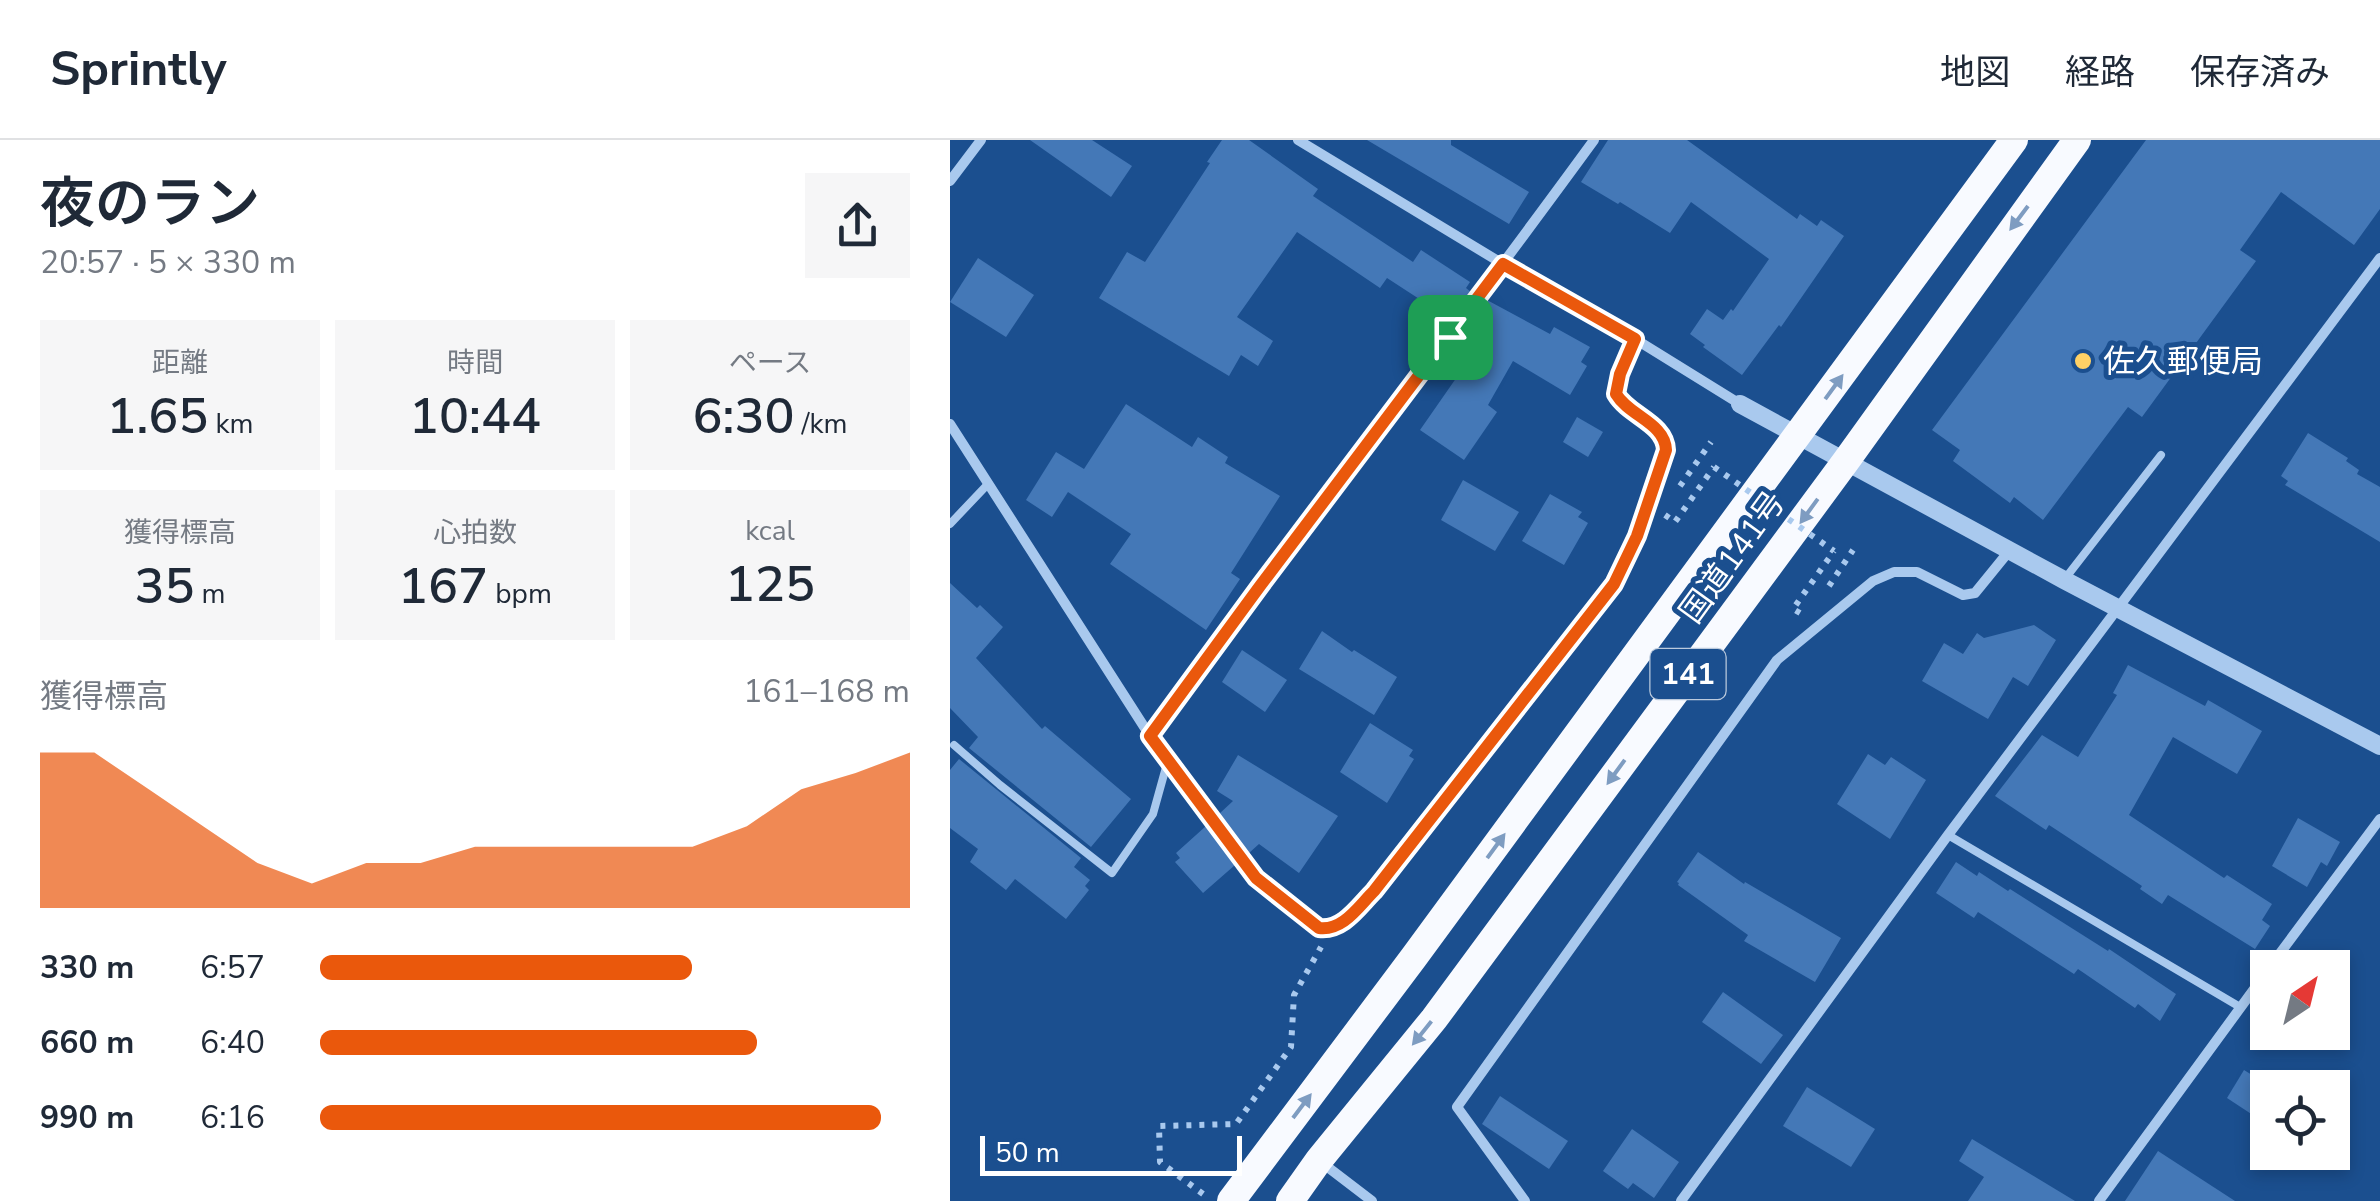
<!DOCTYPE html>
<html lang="ja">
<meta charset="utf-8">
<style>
:root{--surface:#fff;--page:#f6f6f7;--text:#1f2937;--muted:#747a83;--line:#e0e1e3;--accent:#ea580c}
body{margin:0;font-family:"Nunito Sans","Noto Sans JP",sans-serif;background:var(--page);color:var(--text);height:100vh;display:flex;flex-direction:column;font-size:38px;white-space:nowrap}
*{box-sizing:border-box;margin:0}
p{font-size:32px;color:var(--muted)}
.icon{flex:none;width:55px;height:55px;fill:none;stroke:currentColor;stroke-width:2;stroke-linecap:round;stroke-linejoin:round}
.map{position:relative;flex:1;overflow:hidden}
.drawer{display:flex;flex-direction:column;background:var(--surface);width:950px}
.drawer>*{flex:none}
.needle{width:65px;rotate:35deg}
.tools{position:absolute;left:1300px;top:810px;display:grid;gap:20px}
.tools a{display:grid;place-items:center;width:100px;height:100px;border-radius:0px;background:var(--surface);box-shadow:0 5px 15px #0003;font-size:50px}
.scale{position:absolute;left:30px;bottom:25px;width:262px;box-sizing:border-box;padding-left:10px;border:5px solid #fff;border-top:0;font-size:28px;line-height:35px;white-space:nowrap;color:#fff;-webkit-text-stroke:8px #1b4f8f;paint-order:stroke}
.pin{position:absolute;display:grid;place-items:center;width:85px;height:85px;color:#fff;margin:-42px;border-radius:20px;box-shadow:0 5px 15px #0006}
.round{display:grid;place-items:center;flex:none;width:105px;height:105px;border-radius:0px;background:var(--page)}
.head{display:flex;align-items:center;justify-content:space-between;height:170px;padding:0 40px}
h1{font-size:55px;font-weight:600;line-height:75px}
.metrics{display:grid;grid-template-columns:repeat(3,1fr);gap:15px;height:170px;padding:10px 40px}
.metrics div{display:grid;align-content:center;border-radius:0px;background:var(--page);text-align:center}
.metrics b{font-size:50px;font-weight:600}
.metrics small{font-size:28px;font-weight:400}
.metrics p{font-size:28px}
.chart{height:280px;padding:20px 40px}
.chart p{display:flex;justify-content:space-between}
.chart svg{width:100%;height:180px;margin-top:10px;fill:var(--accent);opacity:.7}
ul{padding:0 40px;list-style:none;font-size:32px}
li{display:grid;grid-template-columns:160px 120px 1fr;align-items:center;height:75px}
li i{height:25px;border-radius:12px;background:var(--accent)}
header{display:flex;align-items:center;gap:60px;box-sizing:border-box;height:140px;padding:0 50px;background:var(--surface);border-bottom:2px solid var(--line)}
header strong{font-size:48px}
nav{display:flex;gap:55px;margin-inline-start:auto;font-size:35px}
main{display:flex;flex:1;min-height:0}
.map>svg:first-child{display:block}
</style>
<header>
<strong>Sprintly</strong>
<nav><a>地図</a><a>経路</a><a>保存済み</a></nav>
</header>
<main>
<section class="drawer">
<div class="head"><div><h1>夜のラン</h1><p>20:57 · 5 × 330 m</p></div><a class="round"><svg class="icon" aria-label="share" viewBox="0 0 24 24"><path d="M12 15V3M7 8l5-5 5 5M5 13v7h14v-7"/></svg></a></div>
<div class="metrics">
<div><p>距離</p><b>1.65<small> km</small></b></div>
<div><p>時間</p><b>10:44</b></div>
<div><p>ペース</p><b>6:30<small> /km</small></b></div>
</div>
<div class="metrics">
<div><p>獲得標高</p><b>35<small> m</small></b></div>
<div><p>心拍数</p><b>167<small> bpm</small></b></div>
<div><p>kcal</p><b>125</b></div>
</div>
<div class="chart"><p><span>獲得標高</span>161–168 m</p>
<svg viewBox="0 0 160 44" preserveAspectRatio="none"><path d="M0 44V6L10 6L20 15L30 24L40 33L50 38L60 33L70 33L80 29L90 29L100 29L110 29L120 29L130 24L140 15L150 11L160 6V44z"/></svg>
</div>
<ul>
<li><b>330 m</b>6:57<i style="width:63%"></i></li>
<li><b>660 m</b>6:40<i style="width:74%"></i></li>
<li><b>990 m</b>6:16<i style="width:95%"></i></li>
</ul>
</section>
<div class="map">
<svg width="1430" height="1061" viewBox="0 0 1430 1061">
<rect width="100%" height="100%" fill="#1b4f8f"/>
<g fill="#4478b7">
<polygon points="80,0 142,0 182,26 161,57"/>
<polygon points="272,0 299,0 368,49 363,56 463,122 471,110 520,142 516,148 521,152 500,179 437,138 430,148 347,92 287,177 323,201 308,226 291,215 279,236 149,158 177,112 195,122 260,23 257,22"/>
<polygon points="417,0 501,0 501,5 579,52 559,84"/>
<polygon points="658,0 737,0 847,79 850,74 867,86 871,80 894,96 831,187 829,185 792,235 753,207 755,205 740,194 757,169 773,180 781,169 783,171 819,119 741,62 720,93 670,62 668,64 631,42"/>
<polygon points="1196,0 1430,0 1430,69 1404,105 1331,52 1290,110 1306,121 1192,277 1178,267 1093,380 1064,357 1060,363 1003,321 1010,310 982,290"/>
<polygon points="28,118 84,155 56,197 0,162"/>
<polygon points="537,160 600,194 604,187 640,207 631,222 637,226 620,255 563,221 538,265 547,272 514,320 470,290 525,211 521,209 528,197 515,189"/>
<polygon points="176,264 242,307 248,297 278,317 275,323 330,356 281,433 290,439 256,490 160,424 181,394 118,352 102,377 76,360 106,312 134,329"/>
<polygon points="627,277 653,292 638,317 613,302"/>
<polygon points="1358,293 1398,318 1396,321 1409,330 1407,334 1430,347 1430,402 1335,345 1338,341 1331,336"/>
<polygon points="513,340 569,372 545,411 491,380"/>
<polygon points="600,354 632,372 628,377 638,383 614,425 572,401"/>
<polygon points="0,443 27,468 30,465 53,487 26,518 92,589 95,586 181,659 141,707 19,608 28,597 0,568"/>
<polygon points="1084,485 1106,500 1078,546 1063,537 1038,579 972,541 994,503 1013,514 1027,493 1034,498"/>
<polygon points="372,491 402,512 404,510 447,537 424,575 349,529"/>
<polygon points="292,510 337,540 315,572 272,542"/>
<polygon points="1178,525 1255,566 1258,560 1312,591 1287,634 1223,597 1179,675 1274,738 1277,735 1322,764 1312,780 1320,786 1305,809 1218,755 1212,764 1190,749 1192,746 1099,685 1096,690 1045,656 1092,595 1128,617 1167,555 1163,553"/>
<polygon points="420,583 463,610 459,616 464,619 437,663 390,632"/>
<polygon points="918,614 935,625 941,617 976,640 940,699 887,664"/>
<polygon points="288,615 388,676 349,733 309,704 299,713 269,674 283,661 267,651"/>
<polygon points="9,619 131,718 124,727 140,740 135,746 139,750 116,779 65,739 56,750 20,722 28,709 0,688 0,630"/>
<polygon points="1348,678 1390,702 1377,726 1371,722 1357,747 1322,726"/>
<polygon points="256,686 285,725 253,753 225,722 230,718 226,713"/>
<polygon points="748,712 794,744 795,742 891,798 865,842 794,801 798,795 728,745 729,743 727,742"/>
<polygon points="1006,722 1027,736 1029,732 1058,751 1060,749 1158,811 1159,809 1226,854 1210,881 1188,864 1185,868 1128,829 1124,834 1028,772 1024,778 986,753"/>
<polygon points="773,852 833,895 811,924 752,882"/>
<polygon points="1294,930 1318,945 1318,985 1277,958"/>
<polygon points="857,947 925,989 901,1027 833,986"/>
<polygon points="550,956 618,1001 599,1029 532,984"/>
<polygon points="682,989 729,1022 704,1058 683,1043 678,1049 653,1031"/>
<polygon points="1022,999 1125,1061 1018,1061 1034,1037 1009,1021"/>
<polygon points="1208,1011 1285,1061 1175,1061"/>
</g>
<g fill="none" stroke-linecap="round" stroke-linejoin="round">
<g stroke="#a9c9ee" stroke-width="6" stroke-dasharray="5 8" stroke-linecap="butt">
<polyline points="730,346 761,302"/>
<polyline points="715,375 725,382 764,327"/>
<polyline points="879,446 903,410"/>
<polyline points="850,473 843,469 884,411"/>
<polyline points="253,1054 210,1022 209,986 286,984 341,907 344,855 371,807"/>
</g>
<g stroke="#a9c9ee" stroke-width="8">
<polyline points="0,384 38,344"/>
<polyline points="1114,440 1211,315"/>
<polyline points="4,605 50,645 162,733 203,674 218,620"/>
<polyline points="998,695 1290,867"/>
</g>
<g stroke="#a9c9ee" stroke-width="10">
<polyline points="348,0 553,124 685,199 790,264"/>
<polyline points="0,41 31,0"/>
<path d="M0,284L200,596L306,738L369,788C392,791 408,767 423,751L665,444L687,396L716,310C715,283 679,275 666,254L670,234L685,199"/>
<path d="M200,596C347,396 498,200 644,0"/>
<polyline points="1319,828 1430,679"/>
<polyline points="371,1022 422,1061"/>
<polyline points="575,1061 507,967 827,520 923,441 944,432 967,432 1013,455 1025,453 1060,410"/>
<polyline points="731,1061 998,695 1430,118"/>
<polyline points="1149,1061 1318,830"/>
</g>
<polyline stroke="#a9c9ee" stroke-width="18" points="790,264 1114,440 1430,606"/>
<g stroke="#f8faff" stroke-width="28">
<polyline points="281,1061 464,817 1064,0"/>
<polyline points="340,1061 369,1020 484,879 896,321 1127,0"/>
</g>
<polyline stroke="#a9c9ee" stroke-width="6" stroke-dasharray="5 8" stroke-linecap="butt" points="764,327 884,411"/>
</g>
<defs><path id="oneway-solid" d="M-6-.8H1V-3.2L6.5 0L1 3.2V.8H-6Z" transform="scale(2.5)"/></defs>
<g fill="#7e9cc1">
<use href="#oneway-solid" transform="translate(1069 78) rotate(127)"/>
<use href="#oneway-solid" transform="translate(884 247) rotate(-54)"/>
<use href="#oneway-solid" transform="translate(859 371) rotate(126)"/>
<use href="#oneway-solid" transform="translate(666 632) rotate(126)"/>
<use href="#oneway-solid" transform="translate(546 706) rotate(-54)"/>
<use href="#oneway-solid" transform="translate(472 893) rotate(129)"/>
<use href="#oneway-solid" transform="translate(352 966) rotate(-53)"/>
</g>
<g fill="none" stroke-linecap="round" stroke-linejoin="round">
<defs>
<path id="route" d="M553,124L685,199L670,234L666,254C679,276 715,283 716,310L687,396L664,444L424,751C408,767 393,791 369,788L306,738L200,596L310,446Z"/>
</defs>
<use href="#route" stroke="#fff" stroke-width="20"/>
<use href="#route" stroke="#ea580c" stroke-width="12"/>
</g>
<circle fill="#ffd166" stroke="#1b4f8f" stroke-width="4" cx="1133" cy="221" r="10"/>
<g text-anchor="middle" stroke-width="10" stroke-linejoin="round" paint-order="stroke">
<rect fill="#1b4f8f" stroke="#bbcadd" stroke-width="2.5" x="700.5" y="509" width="75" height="50" rx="8"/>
<g font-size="30" font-weight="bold" fill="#fff">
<text x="738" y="544">141</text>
</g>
<g font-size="32" fill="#fff" stroke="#1b4f8f" text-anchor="start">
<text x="1153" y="232">佐久郵便局</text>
</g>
<g font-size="32" fill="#fff" stroke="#1b4f8f">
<text transform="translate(782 417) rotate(-54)" y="11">国道141号</text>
</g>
</g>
</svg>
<div class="tools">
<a><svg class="needle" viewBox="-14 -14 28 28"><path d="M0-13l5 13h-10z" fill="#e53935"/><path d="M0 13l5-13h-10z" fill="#747a83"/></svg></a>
<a><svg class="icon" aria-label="locate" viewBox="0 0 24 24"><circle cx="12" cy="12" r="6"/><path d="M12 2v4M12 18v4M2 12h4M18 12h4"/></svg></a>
</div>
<div class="scale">50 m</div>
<div class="pin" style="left:500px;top:197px;background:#1e9e55"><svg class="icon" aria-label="arrive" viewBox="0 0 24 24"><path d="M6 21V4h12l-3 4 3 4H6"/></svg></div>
</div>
</main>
